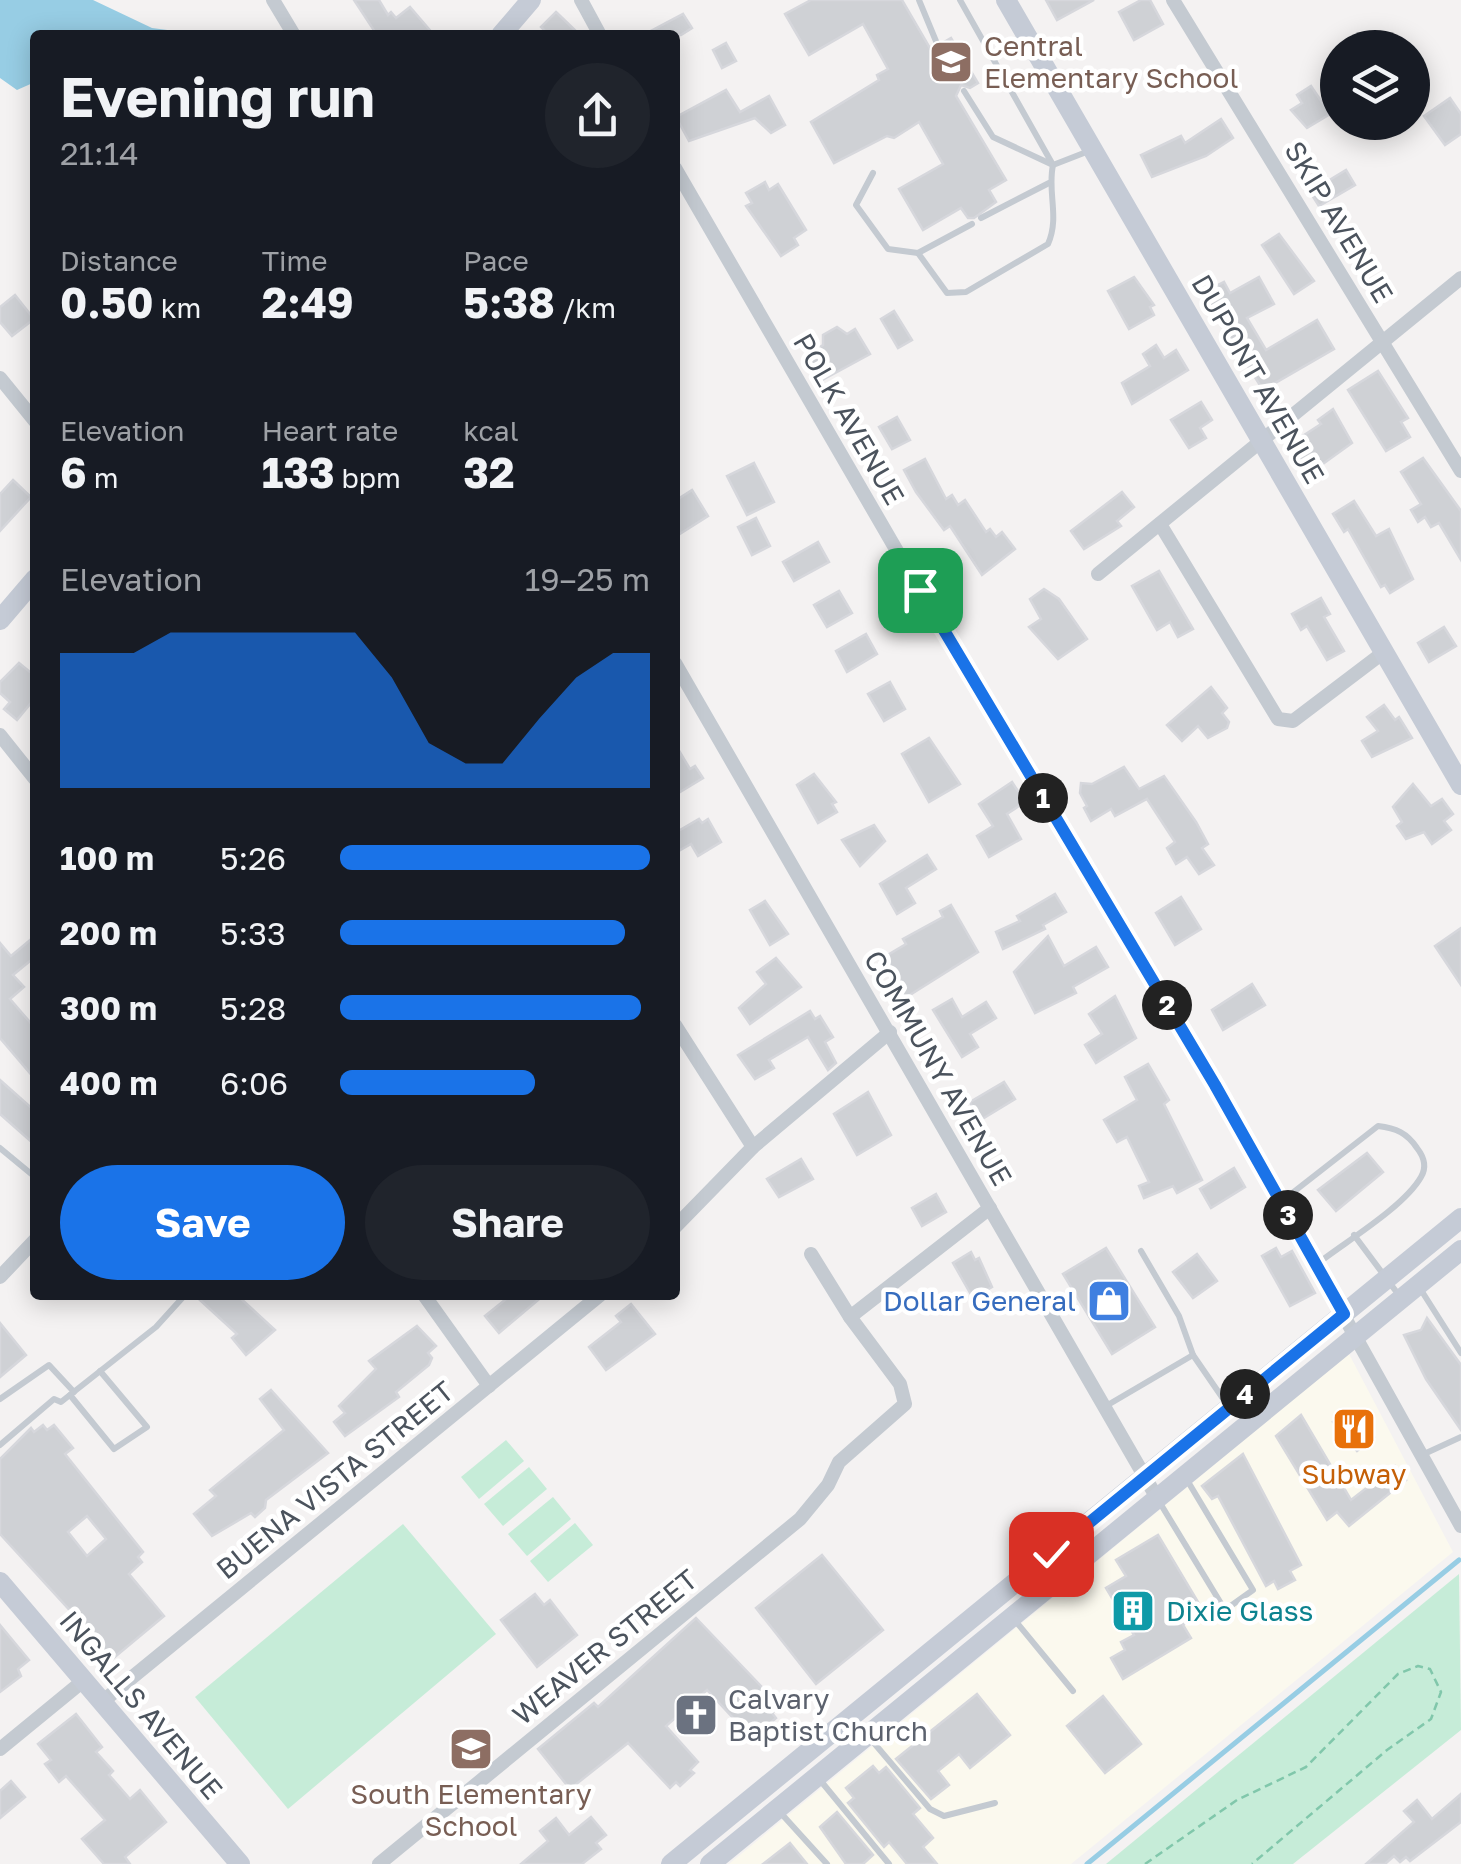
<!DOCTYPE html>
<meta charset="utf-8">
<style>
:root{--surface:#171b24;--page:#20242c;--text:#f1f3f6;--muted:#9ea1a6;--accent:#1a73e8}
body{margin:0;font-family:"Golos Text",sans-serif;background:var(--page);color:var(--text);height:100vh;display:flex;flex-direction:column;font-size:38px;white-space:nowrap}
*{box-sizing:border-box;margin:0}
p{font-size:32px;color:var(--muted)}
.icon{flex:none;width:55px;height:55px;fill:none;stroke:currentColor;stroke-width:2;stroke-linecap:round;stroke-linejoin:round}
.map{position:relative;flex:1;overflow:hidden}
.side{position:absolute;left:30px;top:30px;width:650px;height:1270px;display:flex;flex-direction:column;background:var(--surface);border-radius:10px;box-shadow:0 5px 25px #0003}
.side>*{flex:none}
.controls{position:absolute;left:1320px;top:30px;display:grid;gap:20px}
.controls a{display:grid;place-items:center;width:110px;height:110px;border-radius:50%;background:var(--surface);box-shadow:0 5px 25px #0003;font-size:50px}
.pin{position:absolute;display:grid;place-items:center;width:85px;height:85px;color:#fff;margin:-42px;border-radius:20px;box-shadow:0 5px 15px #0006}
.km{position:absolute;width:50px;height:50px;margin:-25px;border-radius:50%;background:#222;color:#fff;font-size:28px;line-height:50px;text-align:center}
.round{display:grid;place-items:center;flex:none;width:105px;height:105px;border-radius:52px;background:var(--page)}
.overview{display:flex;align-items:center;justify-content:space-between;height:170px;padding:0 30px}
h1{font-size:55px;font-weight:700;line-height:75px}
.stats{display:grid;grid-template-columns:repeat(3,1fr);gap:15px;height:170px;padding:10px 30px}
.stats div{display:grid;align-content:center}
.stats b{font-size:42px;font-weight:700}
.stats small{font-size:28px;font-weight:400}
.stats p{font-size:28px}
.chart{height:280px;padding:20px 30px}
.chart p{display:flex;justify-content:space-between}
.chart svg{width:100%;height:180px;margin-top:10px;fill:var(--accent);opacity:.7}
.action{display:flex;gap:20px;margin-top:auto;padding:20px 30px}
.action a{flex:1;height:115px;border-radius:60px;background:var(--accent);color:#fff;font-size:40px;font-weight:700;line-height:115px;text-align:center}
.action a+a{background:var(--page);color:var(--text)}
ul{padding:0 30px;list-style:none;font-size:32px}
li{display:grid;grid-template-columns:160px 120px 1fr;align-items:center;height:75px}
li i{height:25px;border-radius:12px;background:var(--accent)}
.map>svg:first-child{display:block}
</style>
<div class="map">
<svg width="1461" height="1864" viewBox="0 0 1461 1864">
<rect width="100%" height="100%" fill="#f4f2f2"/>
<polygon fill="#fbf9ee" points="1349,1354 1453,1552 1071,1864 729,1864"/>
<g fill="#c6ecd8">
<polygon points="506,1440 524,1461 479,1499 461,1477"/>
<polygon points="529,1467 547,1489 503,1526 484,1504"/>
<polygon points="553,1497 571,1519 527,1556 508,1534"/>
<polygon points="575,1523 593,1545 548,1582 530,1561"/>
<polygon points="403,1524 496,1634 288,1809 195,1697"/>
<polygon points="1459,1574 1461,1730 1293,1864 1106,1864"/>
</g>
<polygon fill="#97cde4" points="0,0 93,0 152,28 206,35 35,35 35,82 17,90 0,78"/>
<g fill="none" stroke-linecap="round" stroke-linejoin="round">
<polyline stroke="#97cde4" stroke-width="5" points="1087,1864 1459,1560"/>
</g>
<g fill="#cfd1d5" stroke="#d6d7dc" stroke-width="2.5" fill-rule="evenodd">
<polygon points="354,0 379,0 388,15 391,12 396,18 410,7 434,35 377,35"/>
<polygon points="811,0 902,0 931,50 941,52 944,42 951,38 978,83 970,88 961,85 956,96 1006,180 989,190 996,202 974,218 968,218 961,208 923,230 899,189 943,164 919,122 894,138 887,136 834,163 811,122 879,80 877,75 888,69 863,24 809,55 785,14"/>
<polygon points="1046,0 1094,0 1057,20"/>
<polygon points="1141,0 1150,0 1163,24 1134,40 1119,12"/>
<polygon points="556,12 580,35 549,35 541,27"/>
<polygon points="683,14 692,28 681,35 643,35"/>
<polygon points="726,43 736,61 722,68 713,50"/>
<polygon points="1311,86 1330,114 1307,128 1291,110 1302,103 1297,95"/>
<polygon points="726,90 740,112 769,96 785,125 771,133 755,118 689,141 676,117"/>
<polygon points="1450,98 1461,114 1461,134 1445,145 1424,116"/>
<polygon points="1221,119 1233,138 1206,156 1152,177 1141,155 1181,136 1185,143"/>
<polygon points="1346,170 1355,185 1319,206 1310,192"/>
<polygon points="765,182 769,190 778,184 806,230 794,238 798,245 781,256 746,206 752,203 746,193"/>
<polygon points="1279,234 1314,281 1294,294 1262,245"/>
<polygon points="1134,277 1154,305 1150,307 1154,315 1129,329 1108,291"/>
<polygon points="1259,277 1274,304 1247,318 1266,350 1317,320 1334,349 1263,390 1202,293 1224,282 1230,293"/>
<polygon points="15,295 34,319 12,336 0,322 0,307"/>
<polygon points="894,311 912,340 898,348 881,319"/>
<polygon points="837,327 847,334 855,329 870,354 822,380 807,355 823,345 823,335"/>
<polygon points="1156,345 1164,358 1176,350 1188,370 1132,404 1122,383 1150,366 1143,354"/>
<polygon points="1378,371 1408,418 1401,422 1410,437 1386,451 1348,390"/>
<polygon points="1201,402 1212,420 1200,428 1206,438 1189,448 1171,420"/>
<polygon points="1333,409 1352,443 1309,474 1292,443 1321,424 1318,420"/>
<polygon points="897,417 910,440 892,449 879,427"/>
<polygon points="1423,458 1461,511 1461,560 1439,523 1431,527 1425,517 1418,522 1411,510 1421,504 1401,472"/>
<polygon points="925,459 946,499 952,495 958,505 965,500 986,532 990,529 996,537 1002,532 1015,549 982,575 950,526 944,530 916,492 904,470"/>
<polygon points="754,463 774,502 747,515 727,476"/>
<polygon points="13,480 31,497 0,531 0,494"/>
<polygon points="692,490 708,516 675,537 675,501"/>
<polygon points="1122,492 1134,507 1117,521 1121,526 1084,549 1071,531"/>
<polygon points="1354,501 1376,536 1389,529 1413,579 1390,593 1385,585 1381,587 1348,529 1344,532 1333,514"/>
<polygon points="756,518 770,546 752,555 738,527"/>
<polygon points="818,542 829,562 794,581 783,562"/>
<polygon points="1159,571 1193,629 1178,637 1170,622 1157,630 1132,586"/>
<polygon points="1044,589 1059,599 1087,639 1058,659 1029,627 1041,619 1030,599"/>
<polygon points="839,591 852,613 827,627 814,605"/>
<polygon points="1321,598 1330,614 1324,617 1344,651 1327,660 1307,626 1301,630 1292,614"/>
<polygon points="1444,627 1456,646 1429,662 1418,643"/>
<polygon points="866,634 877,654 847,672 836,651"/>
<polygon points="19,663 35,676 35,698 17,720 4,709 10,702 0,693 0,682"/>
<polygon points="890,682 905,709 884,721 868,694"/>
<polygon points="1211,687 1227,708 1222,713 1229,722 1227,728 1208,738 1198,726 1182,741 1167,725"/>
<polygon points="1384,705 1395,720 1399,717 1412,738 1372,757 1362,741 1378,731 1367,717"/>
<polygon points="929,738 960,784 929,802 902,754"/>
<polygon points="675,744 690,769 695,766 703,778 675,795"/>
<polygon points="1124,767 1139,789 1164,776 1196,822 1208,844 1202,848 1214,865 1199,874 1187,857 1176,864 1167,848 1175,842 1147,799 1115,816 1111,809 1091,821 1084,808 1087,806 1080,793 1081,783 1092,784"/>
<polygon points="814,774 836,802 832,804 837,812 818,823 797,785"/>
<polygon points="1012,782 1025,802 1007,814 1021,839 989,857 977,836 993,826 979,804"/>
<polygon points="1413,784 1431,806 1442,799 1453,814 1444,821 1451,830 1432,844 1424,832 1406,839 1397,826 1402,822 1393,807"/>
<polygon points="699,819 702,823 708,819 721,842 698,856 691,844 675,853 675,833"/>
<polygon points="874,825 885,841 860,866 842,840"/>
<polygon points="927,855 936,869 906,888 915,903 897,914 880,884"/>
<polygon points="1055,894 1066,912 1043,925 1045,929 1003,949 996,932 1020,921 1017,916"/>
<polygon points="1181,897 1201,929 1175,945 1156,913"/>
<polygon points="765,901 788,934 770,945 750,910"/>
<polygon points="951,905 978,952 905,998 881,959 906,944 903,939 943,917 940,911"/>
<polygon points="1461,928 1461,985 1435,946"/>
<polygon points="35,936 35,957 13,975 24,987 10,999 35,1028 35,1079 0,1038 0,943 11,956"/>
<polygon points="1048,936 1064,966 1096,947 1108,967 1073,987 1076,993 1035,1013 1014,972"/>
<polygon points="776,958 801,987 750,1024 739,1008 766,984 757,972"/>
<polygon points="1252,984 1265,1005 1223,1030 1212,1010"/>
<polygon points="1115,996 1136,1038 1096,1063 1085,1045 1102,1034 1089,1014"/>
<polygon points="952,999 962,1017 986,1002 996,1018 970,1034 978,1047 962,1057 933,1010"/>
<polygon points="810,1011 815,1019 820,1016 833,1037 825,1042 836,1063 828,1070 808,1037 769,1060 774,1068 755,1079 738,1055"/>
<polygon points="1148,1064 1169,1100 1164,1104 1202,1180 1177,1193 1173,1186 1144,1198 1139,1186 1149,1182 1127,1137 1117,1142 1104,1120 1137,1100 1125,1077"/>
<polygon points="0,1080 35,1111 35,1145 0,1114"/>
<polygon points="1004,1082 1015,1099 979,1121 970,1102"/>
<polygon points="868,1092 891,1135 857,1155 834,1114"/>
<polygon points="1367,1153 1383,1172 1336,1211 1318,1190"/>
<polygon points="801,1159 813,1179 779,1197 767,1179"/>
<polygon points="1234,1168 1245,1187 1211,1208 1200,1189"/>
<polygon points="936,1194 946,1212 922,1226 912,1208"/>
<polygon points="1106,1248 1155,1327 1112,1354 1063,1274"/>
<polygon points="1276,1248 1281,1257 1292,1251 1315,1293 1290,1306 1262,1256"/>
<polygon points="971,1252 975,1260 979,1258 992,1287 973,1298 953,1263"/>
<polygon points="1197,1254 1217,1281 1193,1298 1173,1272"/>
<polygon points="207,1295 237,1295 275,1330 246,1355 232,1338 237,1334 200,1300"/>
<polygon points="511,1295 544,1295 499,1333 485,1316"/>
<polygon points="631,1304 655,1334 606,1370 589,1347 621,1322 616,1316"/>
<polygon points="1427,1318 1461,1365 1461,1430 1426,1379 1404,1335 1421,1330"/>
<polygon points="0,1323 26,1355 0,1377"/>
<polygon points="417,1326 436,1346 428,1353 432,1358 429,1365 396,1392 399,1397 345,1436 334,1422 345,1413 339,1406 376,1369 369,1361"/>
<polygon points="271,1390 328,1453 266,1500 265,1508 255,1517 251,1513 212,1536 194,1514 216,1496 210,1490 284,1430 260,1399"/>
<polygon points="1347,1410 1353,1410 1374,1437 1357,1451 1333,1422"/>
<polygon points="1301,1415 1351,1500 1395,1466 1406,1480 1349,1526 1337,1512 1327,1520 1276,1436"/>
<path d="M43,1425L47,1430L54,1425L73,1448L65,1454L143,1552L138,1557L142,1562L129,1574L164,1616L104,1666L67,1621L74,1615L0,1534V1459L31,1428L34,1432ZM87,1516L106,1539L87,1556L68,1532Z"/>
<polygon points="1243,1454 1301,1565 1290,1571 1295,1580 1278,1589 1274,1581 1266,1586 1218,1496 1212,1499 1202,1486"/>
<polygon points="1158,1535 1204,1612 1183,1625 1191,1638 1123,1679 1111,1658 1125,1650 1121,1642 1134,1635 1106,1588 1126,1576 1116,1560"/>
<polygon points="822,1555 883,1630 816,1684 756,1608"/>
<polygon points="535,1594 544,1605 550,1600 577,1635 537,1667 501,1620"/>
<polygon points="696,1618 780,1706 772,1713 776,1718 758,1734 754,1729 748,1734 707,1690 666,1726 698,1762 690,1770 694,1773 680,1786 676,1782 670,1788 628,1743 570,1789 538,1749 594,1703 598,1707"/>
<polygon points="0,1625 29,1660 18,1669 21,1676 0,1692"/>
<polygon points="977,1694 1010,1735 970,1768 959,1754 938,1771 949,1785 931,1799 896,1759"/>
<polygon points="1103,1696 1141,1744 1105,1773 1067,1726"/>
<polygon points="76,1714 102,1747 96,1752 113,1771 109,1775 130,1799 140,1790 166,1822 125,1857 130,1864 104,1864 82,1839 105,1820 66,1776 59,1782 45,1764 51,1760 38,1744"/>
<polygon points="873,1766 879,1773 886,1767 920,1808 913,1814 933,1838 923,1847 937,1864 907,1864 889,1842 884,1847 848,1803 854,1798 846,1788"/>
<polygon points="11,1781 25,1797 0,1818 0,1791"/>
<polygon points="1461,1794 1461,1822 1410,1861 1406,1857 1400,1862 1394,1856 1385,1864 1366,1864 1414,1822 1404,1811 1417,1800 1432,1819"/>
<polygon points="837,1812 873,1855 863,1864 846,1864 820,1827"/>
<polygon points="591,1817 606,1835 596,1843 601,1849 582,1864 521,1864 548,1841 540,1831 556,1818 569,1835"/>
<polygon points="790,1843 807,1864 763,1864"/>
</g>
<g fill="none" stroke-linecap="round" stroke-linejoin="round">
<polyline stroke="#81c7ab" stroke-width="2.5" stroke-dasharray="8 5" stroke-linecap="butt" points="1145,1864 1237,1800 1306,1767 1398,1674 1418,1666 1430,1669 1441,1692 1431,1719 1387,1750 1252,1864"/>
<g stroke="#c4cad1" stroke-width="6">
<polyline points="919,0 938,46"/>
<path d="M960,0L1053,165C1047,192 1060,217 1048,244L966,292L947,293L918,253L972,224"/>
<polyline points="964,91 993,137 1053,165 1089,151"/>
<polyline points="873,173 856,205 888,249 918,253"/>
<polyline points="981,218 1049,183"/>
<polyline points="0,1148 35,1177"/>
<path d="M1282,1201L1378,1126C1396,1128 1407,1133 1417,1148C1424,1157 1427,1167 1421,1177C1404,1207 1345,1242 1317,1264"/>
<polyline points="1354,1235 1398,1294"/>
<polyline points="1141,1251 1179,1316 1193,1355"/>
<polyline points="1421,1290 1461,1353"/>
<polyline points="70,1395 114,1449 147,1427 100,1371"/>
<polyline points="0,1399 49,1365 74,1392"/>
<polyline points="1106,1406 1193,1355 1226,1403"/>
<polyline points="0,1445 54,1399 61,1402 156,1327 185,1295"/>
<polyline points="1424,1454 1461,1437"/>
<polyline points="1160,1503 1225,1610 1253,1590 1187,1480"/>
<polyline points="1013,1618 1073,1691"/>
<polyline points="868,1736 930,1809 944,1816 995,1803"/>
<polyline points="820,1780 889,1864"/>
<polyline points="778,1810 827,1864"/>
</g>
<g stroke="#c4cad1" stroke-width="14">
<polyline points="273,0 294,35"/>
<polyline points="581,0 600,35"/>
<polyline points="1173,0 1461,471"/>
<polyline points="675,168 981,696 1215,1085 1461,1526"/>
<polyline points="0,378 35,421"/>
<polyline points="1160,524 1278,719 1293,721 1384,652"/>
<polyline points="1098,574 1461,278"/>
<polyline points="675,663 1157,1498"/>
<polyline points="0,735 35,779"/>
<polyline points="675,1025 753,1147"/>
<polyline points="675,1227 753,1147 890,1032"/>
<polyline points="0,1277 35,1240"/>
<polyline points="424,1295 489,1386"/>
<polyline points="850,1317 990,1208"/>
<polyline points="102,1702 600,1295"/>
<polyline points="0,1749 83,1681"/>
<polyline points="379,1864 800,1519 828,1485 839,1462 905,1404 900,1384 850,1317 811,1254"/>
</g>
<g stroke="#c5cbd6" stroke-width="20">
<polyline points="1006,0 1461,785"/>
<polyline points="501,35 531,0"/>
<polyline points="0,620 35,579"/>
<polyline points="0,1582 240,1864"/>
<polyline points="671,1864 1461,1218"/>
<polyline points="710,1864 1461,1250"/>
</g>
</g>
<g fill="none" stroke-linecap="round" stroke-linejoin="round">
<defs>
<polyline id="route" points="920,590 1215,1085 1344,1314 1051,1554"/>
</defs>
<use href="#route" stroke="#fff" stroke-width="20"/>
<use href="#route" stroke="#1a73e8" stroke-width="12"/>
</g>
<defs>
<symbol id="school-square" viewBox="-11 -11 22 22"><rect x="-9" y="-9" width="18" height="18" rx="4" fill="#8d6e63" stroke="#fff"/><path d="M0-5L7-2L0 1L-7-2ZM-4 1L0 2.5L4 1V4Q0 6-4 4Z" fill="#fff"/></symbol>
<symbol id="shop-square" viewBox="-11 -11 22 22"><rect x="-9" y="-9" width="18" height="18" rx="4" fill="#3f7fe0" stroke="#fff"/><path d="M-5-2.5h2.3a2.7 3.5 0 0 1 5.4 0H5L5.5 6h-11ZM-1.5-2.5h3a1.5 2.3 0 0 0-3 0Z" fill="#fff"/></symbol>
<symbol id="restaurant-square" viewBox="-11 -11 22 22"><rect x="-9" y="-9" width="18" height="18" rx="4" fill="#e8710a" stroke="#fff"/><path d="M-5-6h1v4h1v-4h1v4h1v-4h1v5L-1.5 .5V6h-2V.5L-5-1ZM5-6V6H3V1.5H1.5Q1.5-4 5-6Z" fill="#fff"/></symbol>
<symbol id="building-square" viewBox="-11 -11 22 22"><rect x="-9" y="-9" width="18" height="18" rx="4" fill="#0f9aa8" stroke="#fff"/><path d="M-4-6H4V6H1V3H-1V6H-4ZM-2.5-4.3h1.7v1.8h-1.7ZM.8-4.3h1.7v1.8H.8ZM-2.5-1h1.7V.8h-1.7ZM.8-1h1.7V.8H.8Z" fill="#fff"/></symbol>
<symbol id="church-square" viewBox="-11 -11 22 22"><rect x="-9" y="-9" width="18" height="18" rx="4" fill="#6b7280" stroke="#fff"/><path d="M-1.2-6h2.4v3.5h3.3v2.4h-3.3V6h-2.4V-.1h-3.3v-2.4h3.3Z" fill="#fff"/></symbol>
</defs>
<g fill-rule="evenodd">
<use href="#school-square" x="926" y="37" width="50" height="50"/>
<use href="#shop-square" x="1084" y="1276" width="50" height="50"/>
<use href="#restaurant-square" x="1329" y="1404" width="50" height="50"/>
<use href="#building-square" x="1108" y="1586" width="50" height="50"/>
<use href="#church-square" x="671" y="1690" width="50" height="50"/>
<use href="#school-square" x="446" y="1724" width="50" height="50"/>
</g>
<g text-anchor="middle" stroke-width="9" stroke-linejoin="round" paint-order="stroke">
<g font-size="28" fill="#785e54" stroke="#fff" text-anchor="start">
<text x="984" y="56">Central<tspan x="984" dy="32">Elementary School</tspan></text>
<text x="471" y="1804" text-anchor="middle">South Elementary<tspan x="471" dy="32">School</tspan></text>
</g>
<g font-size="28" fill="#4b535d" stroke="#fff">
<text transform="translate(1339 222) rotate(59)" y="10">SKIP AVENUE</text>
<text transform="translate(1258 379) rotate(60)" y="10">DUPONT AVENUE</text>
<text transform="translate(849 419) rotate(60)" y="10">POLK AVENUE</text>
<text transform="translate(938 1068) rotate(60)" y="10">COMMUNY AVENUE</text>
<text transform="translate(335 1480) rotate(-39)" y="10">BUENA VISTA STREET</text>
<text transform="translate(605 1647) rotate(-39)" y="10">WEAVER STREET</text>
<text transform="translate(141 1705) rotate(50)" y="10">INGALLS AVENUE</text>
</g>
<g font-size="28" fill="#366cbe" stroke="#fff" text-anchor="end">
<text x="1076" y="1311">Dollar General</text>
</g>
<g font-size="28" fill="#c56008" stroke="#fff">
<text x="1354" y="1484">Subway</text>
</g>
<g font-size="28" fill="#0d838f" stroke="#fff" text-anchor="start">
<text x="1166" y="1621">Dixie Glass</text>
</g>
<g font-size="28" fill="#5b616d" stroke="#fff" text-anchor="start">
<text x="728" y="1709">Calvary<tspan x="728" dy="32">Baptist Church</tspan></text>
</g>
</g>
</svg>
<div class="controls">
<a><svg class="icon" aria-label="layers" viewBox="0 0 24 24"><path d="M12 4l9 5-9 5-9-5zM3 14l9 5 9-5"/></svg></a>
</div>
<div class="pin" style="left:920px;top:590px;background:#1e9e55"><svg class="icon" aria-label="arrive" viewBox="0 0 24 24"><path d="M6 21V4h12l-3 4 3 4H6"/></svg></div>
<div class="pin" style="left:1051px;top:1554px;background:#d93025"><svg class="icon" aria-label="check" viewBox="0 0 24 24"><path d="M5 12l5 5 9-10"/></svg></div>
<b class="km" style="left:1043px;top:798px">1</b>
<b class="km" style="left:1167px;top:1005px">2</b>
<b class="km" style="left:1288px;top:1215px">3</b>
<b class="km" style="left:1245px;top:1394px">4</b>
<section class="side">
<div class="overview"><div><h1>Evening run</h1><p>21:14</p></div><a class="round"><svg class="icon" aria-label="share" viewBox="0 0 24 24"><path d="M12 15V3M7 8l5-5 5 5M5 13v7h14v-7"/></svg></a></div>
<div class="stats">
<div><p>Distance</p><b>0.50<small> km</small></b></div>
<div><p>Time</p><b>2:49</b></div>
<div><p>Pace</p><b>5:38<small> /km</small></b></div>
</div>
<div class="stats">
<div><p>Elevation</p><b>6<small> m</small></b></div>
<div><p>Heart rate</p><b>133<small> bpm</small></b></div>
<div><p>kcal</p><b>32</b></div>
</div>
<div class="chart"><p><span>Elevation</span>19–25 m</p>
<svg viewBox="0 0 160 44" preserveAspectRatio="none"><path d="M0 44V11L10 11L20 11L30 6L40 6L50 6L60 6L70 6L80 6L90 17L100 33L110 38L120 38L130 27L140 17L150 11L160 11V44z"/></svg>
</div>
<ul>
<li><b>100 m</b>5:26<i style="width:100%"></i></li>
<li><b>200 m</b>5:33<i style="width:92%"></i></li>
<li><b>300 m</b>5:28<i style="width:97%"></i></li>
<li><b>400 m</b>6:06<i style="width:63%"></i></li>
</ul>
<div class="action"><a>Save</a><a>Share</a></div>
</section>
</div>
